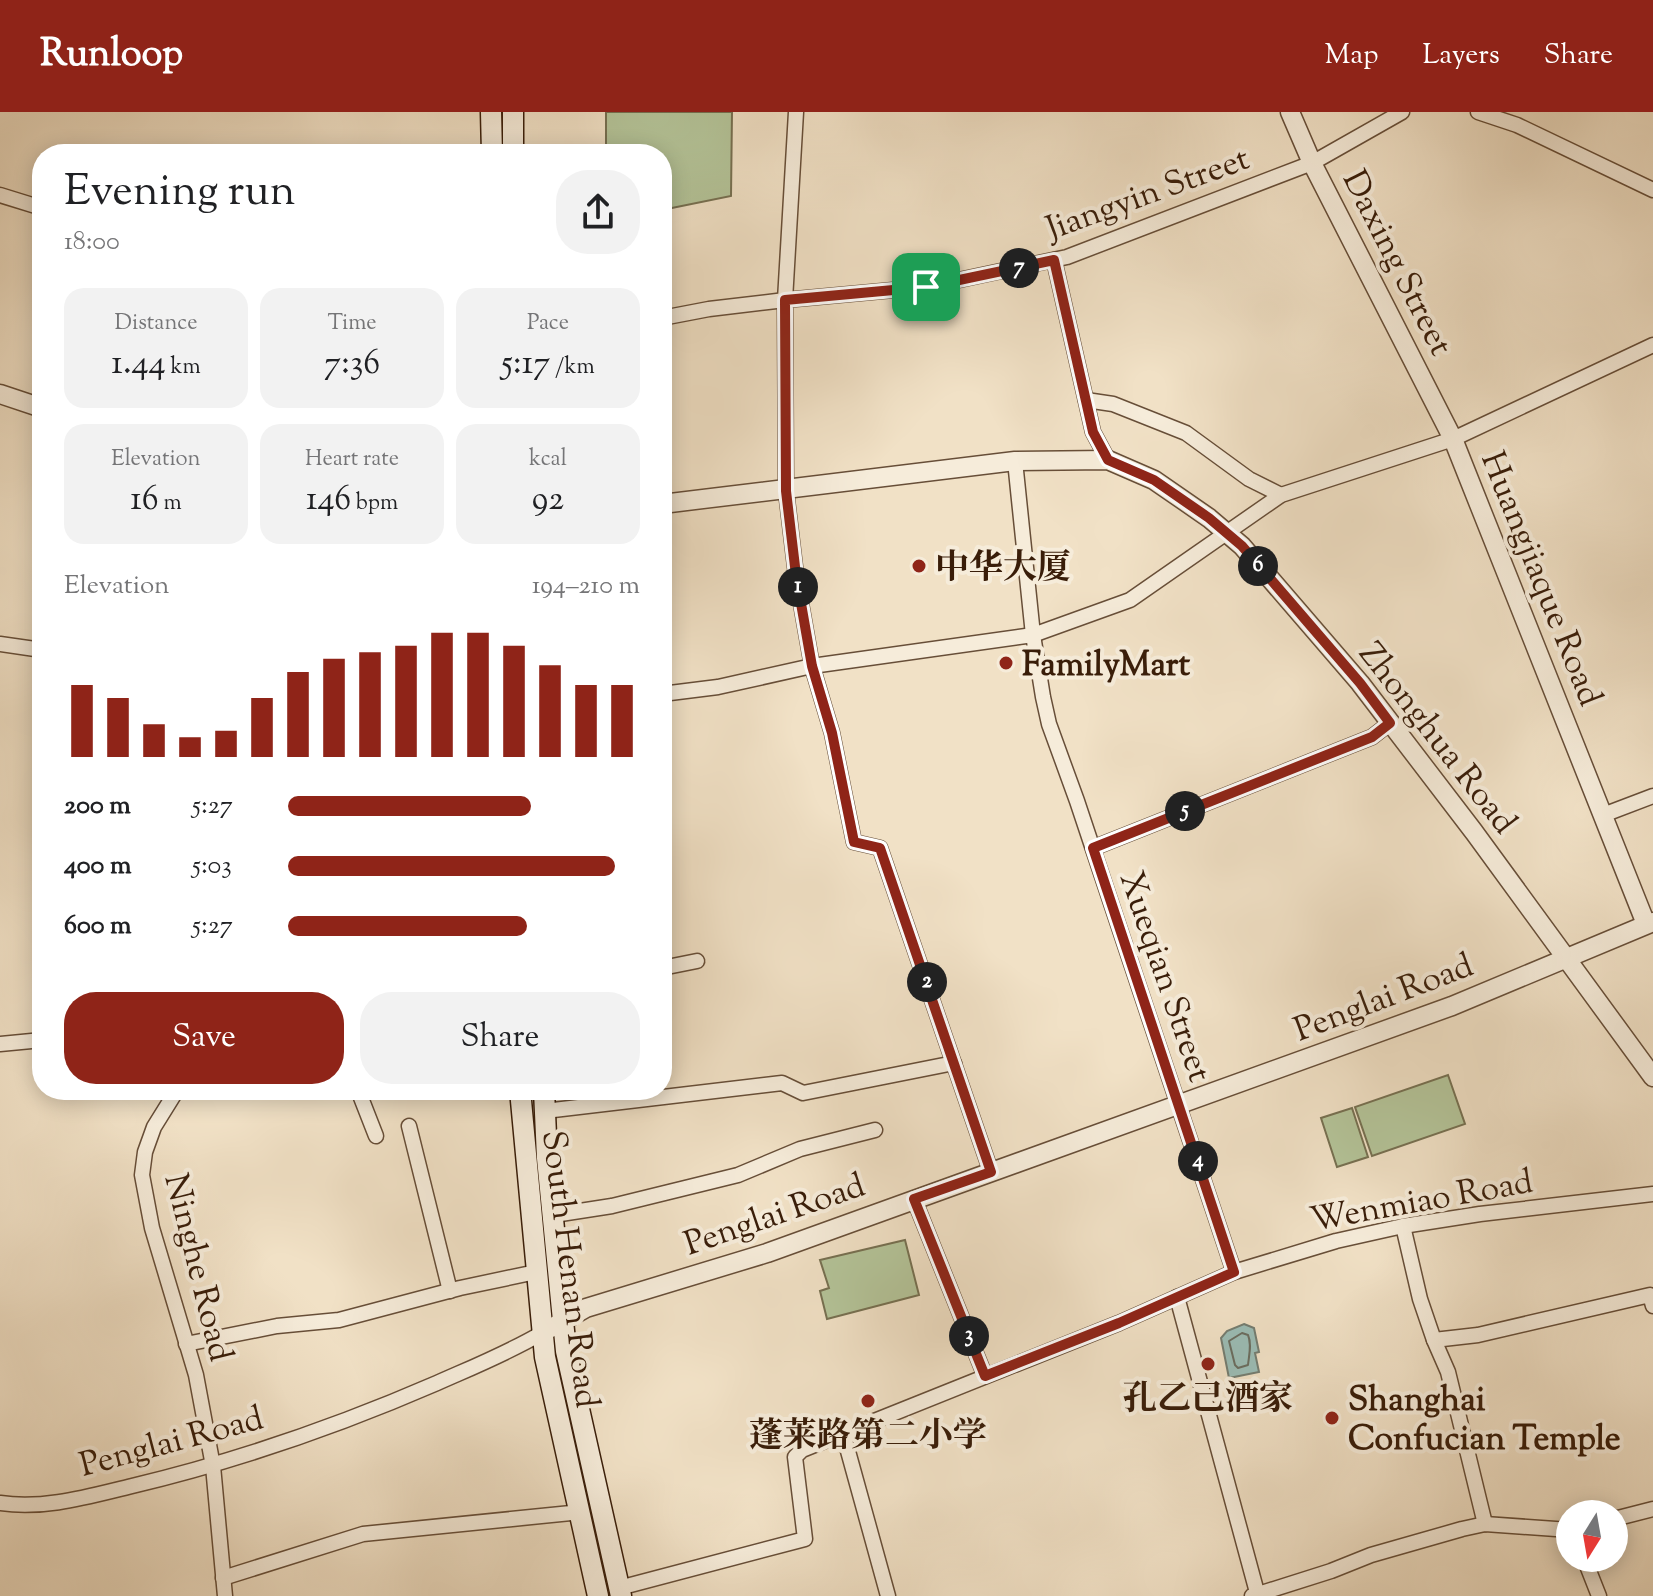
<!DOCTYPE html>
<meta charset="utf-8">
<style>
:root{--surface:#fff;--page:#f2f2f2;--text:#202124;--muted:#757577;--accent:#8f2418}
body{margin:0;font-family:"Sorts Mill Goudy","Noto Serif SC",serif;background:var(--page);color:var(--text);height:100vh;display:flex;flex-direction:column;font-size:30px;white-space:nowrap}
*{box-sizing:border-box;margin:0}
p{font-size:26px;color:var(--muted)}
.icon{flex:none;width:44px;height:44px;fill:none;stroke:currentColor;stroke-width:2;stroke-linecap:round;stroke-linejoin:round}
.map{position:relative;flex:1;overflow:hidden}
.side{position:absolute;left:32px;top:32px;width:640px;height:956px;display:flex;flex-direction:column;background:var(--surface);border-radius:32px;box-shadow:0 4px 20px #0003}
.side>*{flex:none}
.needle{width:52px;rotate:191deg}
.controls{position:absolute;left:1556px;top:1388px;display:grid;gap:16px}
.controls a{display:grid;place-items:center;width:72px;height:72px;border-radius:50%;background:var(--surface);box-shadow:0 4px 20px #0003;font-size:40px}
.pin{position:absolute;display:grid;place-items:center;width:68px;height:68px;color:#fff;margin:-34px;border-radius:16px;box-shadow:0 4px 12px #0006}
.km{position:absolute;width:40px;height:40px;margin:-20px;border-radius:50%;background:#222;color:#fff;font-size:22px;line-height:40px;text-align:center}
.round{display:grid;place-items:center;flex:none;width:84px;height:84px;border-radius:32px;background:var(--page)}
.summary{display:flex;align-items:center;justify-content:space-between;height:136px;padding:0 32px}
h1{font-size:44px;font-weight:600;line-height:60px}
.metrics{display:grid;grid-template-columns:repeat(3,1fr);gap:12px;height:136px;padding:8px 32px}
.metrics div{display:grid;align-content:center;border-radius:20px;background:var(--page);text-align:center}
.metrics b{font-size:34px;font-weight:600}
.metrics small{font-size:22px;font-weight:400}
.metrics p{font-size:22px}
.chart{height:224px;padding:16px 32px}
.chart p{display:flex;justify-content:space-between}
.chart svg{width:100%;height:144px;margin-top:8px;stroke:var(--accent);stroke-width:6}
.primary-button{display:flex;gap:16px;margin-top:auto;padding:16px 32px}
.primary-button a{flex:1;height:92px;border-radius:32px;background:var(--accent);color:#fff;font-size:32px;font-weight:600;line-height:92px;text-align:center}
.primary-button a+a{background:var(--page);color:var(--text)}
ul{padding:0 32px;list-style:none;font-size:26px}
li{display:grid;grid-template-columns:128px 96px 1fr;align-items:center;height:60px}
li i{height:20px;border-radius:10px;background:var(--accent)}
header{display:flex;align-items:center;gap:48px;box-sizing:border-box;height:112px;padding:0 40px;background:var(--accent);color:#fff}
header strong{font-size:38px}
nav{display:flex;gap:44px;margin-inline-start:auto;font-size:28px}
.map>svg:first-child{display:block}
</style>
<header>
<strong>Runloop</strong>
<nav><a>Map</a><a>Layers</a><a>Share</a></nav>
</header>
<div class="map">
<svg width="1653" height="1484" viewBox="0 0 1653 1484">
<rect width="100%" height="100%" fill="#f1e1c6"/>
<filter id="stains"><feTurbulence type="fractalNoise" baseFrequency=".0025" numOctaves="4"/><feColorMatrix values="0 0 0 0 .2 0 0 0 0 .09 0 0 0 0 .02 0 0 0 .5 -.17"/></filter>
<radialGradient id="worn" r=".72"><stop offset=".6" stop-color="#630" stop-opacity="0"/><stop offset="1" stop-color="#630" stop-opacity=".3"/></radialGradient>
<g fill="#b4c499" stroke="#767051" stroke-width="2">
<polygon points="606,0 732,0 731,84 662,98 662,42 606,42"/>
<polygon points="1448,963 1465,1012 1372,1044 1355,995"/>
<polygon points="1352,996 1368,1045 1337,1055 1321,1006"/>
<polygon points="905,1128 919,1183 827,1207 820,1179 829,1176 820,1148"/>
</g>
<polygon fill="#9bbdb6" stroke="#747d71" stroke-width="2" points="1244,1212 1254,1216 1259,1240 1255,1241 1259,1260 1229,1266 1221,1226 1227,1219"/>
<g fill="none" stroke-linecap="round" stroke-linejoin="round">
<path stroke="#6a6d60" stroke-width="2" d="M1242,1221L1248,1223C1252,1232 1249,1243 1248,1253L1238,1256L1235,1253L1229,1229Z"/>
<defs>
<g id="minor">
<polyline points="796,0 785,188 786,379 796,463 812,554 832,621 854,730 880,736 991,1060"/>
<polyline points="1478,0 1517,13 1653,78"/>
<polyline points="0,83 42,96"/>
<polyline points="1054,148 1093,320 1108,348"/>
<polyline points="662,206 709,197 785,188 926,175 1067,145 1312,51 1402,0"/>
<polyline points="1086,288 1113,292 1186,321 1249,367 1281,383"/>
<polyline points="1015,349 1033,523 1043,585 1049,612 1077,689 1234,1160"/>
<polyline points="0,532 42,538"/>
<polyline points="662,582 718,575 812,554 1033,523 1130,488 1281,383 1453,327 1653,233"/>
<polyline points="1603,703 1653,684"/>
<polyline points="1093,736 1372,625 1390,611"/>
<polyline points="662,856 697,849"/>
<polyline points="0,932 42,928"/>
<polyline points="177,978 154,1015 145,1040 142,1063 152,1116 196,1263 213,1354 225,1484"/>
<polyline points="358,978 376,1024"/>
<polyline points="545,999 782,971 803,981 954,951"/>
<polyline points="409,1014 450,1179"/>
<polyline points="914,1087 985,1264"/>
<polyline points="554,1103 612,1094 738,1063 800,1037 875,1018"/>
<polyline points="1403,1114 1420,1187 1434,1228 1448,1260 1485,1412"/>
<polyline points="1177,1185 1258,1484"/>
<polyline points="1434,1228 1478,1223 1650,1183 1653,1194"/>
<polyline points="186,1232 277,1214 339,1208 460,1176 536,1160"/>
<polyline points="843,1321 888,1484"/>
<path d="M0,1391C44,1398 90,1384 132,1374C237,1349 338,1314 437,1271C473,1255 508,1241 542,1221"/>
<polyline points="1614,1407 1653,1397"/>
<polyline points="1584,1446 1599,1484"/>
<polyline points="223,1466 363,1422 581,1400"/>
<polyline points="619,1476 805,1427 795,1345 802,1338 1119,1211 1234,1160 1336,1129 1403,1114 1480,1102 1653,1082"/>
<polyline points="1252,1484 1331,1459 1371,1443 1462,1417 1485,1412 1570,1418"/>
</g>
<g id="tertiary">
<polyline points="1290,0 1312,51 1453,327 1646,812"/>
<polyline points="0,282 42,296"/>
<polyline points="662,392 1015,349 1108,348 1154,368 1209,406 1242,434 1360,571 1474,720 1653,965"/>
<polyline points="551,1216 586,1196 767,1141 1452,894 1653,810"/>
</g>
<g id="secondary">
<polyline points="491,0 492,42"/>
<polyline points="513,0 513,42"/>
<polyline points="520,978 545,1245 598,1484"/>
<polyline points="544,978 547,1046 566,1239 621,1484"/>
</g>
</defs>
<use href="#minor" stroke="#674e38" stroke-width="17"/>
<use href="#tertiary" stroke="#674e38" stroke-width="21"/>
<use href="#secondary" stroke="#391d09" stroke-width="23"/>
<use href="#minor" stroke="#f6ecda" stroke-width="14"/>
<use href="#tertiary" stroke="#f6ecda" stroke-width="18"/>
<use href="#secondary" stroke="#f6ecda" stroke-width="20"/>
</g>
<g fill="none" stroke-linecap="round" stroke-linejoin="round">
<defs>
<polygon id="route" points="1054,148 1093,320 1108,348 1154,368 1209,406 1242,434 1360,571 1390,611 1372,625 1093,736 1234,1160 1119,1211 985,1264 914,1087 991,1060 880,736 854,730 832,621 812,554 796,463 786,379 785,188 926,175"/>
</defs>
<use href="#route" stroke="#fff" stroke-width="16"/>
<use href="#route" stroke="#8f2418" stroke-width="10"/>
</g>
<g fill="#8f2418" stroke="#f6ecda" stroke-width="3">
<circle cx="919" cy="454" r="8"/>
<circle cx="1006" cy="551" r="8"/>
<circle cx="1208" cy="1252" r="8"/>
<circle cx="868" cy="1289" r="8"/>
<circle cx="1332" cy="1306" r="8"/>
</g>
<g text-anchor="middle" stroke-width="8" stroke-linejoin="round" paint-order="stroke">
<g font-size="34" fill="#391d09" stroke="#f6ecda">
<text transform="translate(1147 80) rotate(-20)" y="12">Jiangyin Street</text>
<text transform="translate(1399 150) rotate(63)" y="12">Daxing Street</text>
<text transform="translate(1543 466) rotate(68)" y="12">Huangjiaque Road</text>
<text transform="translate(1439 625) rotate(52)" y="12">Zhonghua Road</text>
<text transform="translate(1167 864) rotate(71)" y="12">Xueqian Street</text>
<text transform="translate(1383 884) rotate(-21)" y="12">Penglai Road</text>
<text transform="translate(1421 1087) rotate(-10)" y="12">Wenmiao Road</text>
<text transform="translate(774 1101) rotate(-19)" y="12">Penglai Road</text>
<text transform="translate(200 1155) rotate(76)" y="12">Ninghe Road</text>
<text transform="translate(572 1157) rotate(83)" y="12">South Henan Road</text>
<text transform="translate(171 1328) rotate(-15)" y="12">Penglai Road</text>
</g>
<g font-size="34" font-weight="bold" fill="#391d09" stroke="#f6ecda" text-anchor="start">
<text x="935" y="466">中华大厦</text>
<text x="1022" y="563">FamilyMart</text>
<text x="1208" y="1297" text-anchor="middle">孔乙己酒家</text>
<text x="1348" y="1298">Shanghai<tspan x="1348" dy="39">Confucian Temple</tspan></text>
<text x="868" y="1334" text-anchor="middle">蓬莱路第二小学</text>
</g>
</g>
<rect width="100%" height="100%" filter="url(#stains)"/>
<rect width="100%" height="100%" fill="url(#worn)"/>
</svg>
<div class="controls">
<a><svg class="needle" viewBox="-14 -14 28 28"><path d="M0-13l5 13h-10z" fill="#e53935"/><path d="M0 13l5-13h-10z" fill="#757577"/></svg></a>
</div>
<div class="pin" style="left:926px;top:175px;background:#1e9e55"><svg class="icon" aria-label="arrive" viewBox="0 0 24 24"><path d="M6 21V4h12l-3 4 3 4H6"/></svg></div>
<b class="km" style="left:798px;top:475px">1</b>
<b class="km" style="left:927px;top:870px">2</b>
<b class="km" style="left:969px;top:1224px">3</b>
<b class="km" style="left:1198px;top:1049px">4</b>
<b class="km" style="left:1185px;top:699px">5</b>
<b class="km" style="left:1258px;top:454px">6</b>
<b class="km" style="left:1019px;top:156px">7</b>
<section class="side">
<div class="summary"><div><h1>Evening run</h1><p>18:00</p></div><a class="round"><svg class="icon" aria-label="share" viewBox="0 0 24 24"><path d="M12 15V3M7 8l5-5 5 5M5 13v7h14v-7"/></svg></a></div>
<div class="metrics">
<div><p>Distance</p><b>1.44<small> km</small></b></div>
<div><p>Time</p><b>7:36</b></div>
<div><p>Pace</p><b>5:17<small> /km</small></b></div>
</div>
<div class="metrics">
<div><p>Elevation</p><b>16<small> m</small></b></div>
<div><p>Heart rate</p><b>146<small> bpm</small></b></div>
<div><p>kcal</p><b>92</b></div>
</div>
<div class="chart"><p><span>Elevation</span>194–210 m</p>
<svg viewBox="0 0 160 44" preserveAspectRatio="none"><path d="M5 44V22M15 44V26M25 44V34M35 44V38M45 44V36M55 44V26M65 44V18M75 44V14M85 44V12M95 44V10M105 44V6M115 44V6M125 44V10M135 44V16M145 44V22M155 44V22"/></svg>
</div>
<ul>
<li><b>200 m</b>5:27<i style="width:69%"></i></li>
<li><b>400 m</b>5:03<i style="width:93%"></i></li>
<li><b>600 m</b>5:27<i style="width:68%"></i></li>
</ul>
<div class="primary-button"><a>Save</a><a>Share</a></div>
</section>
</div>
